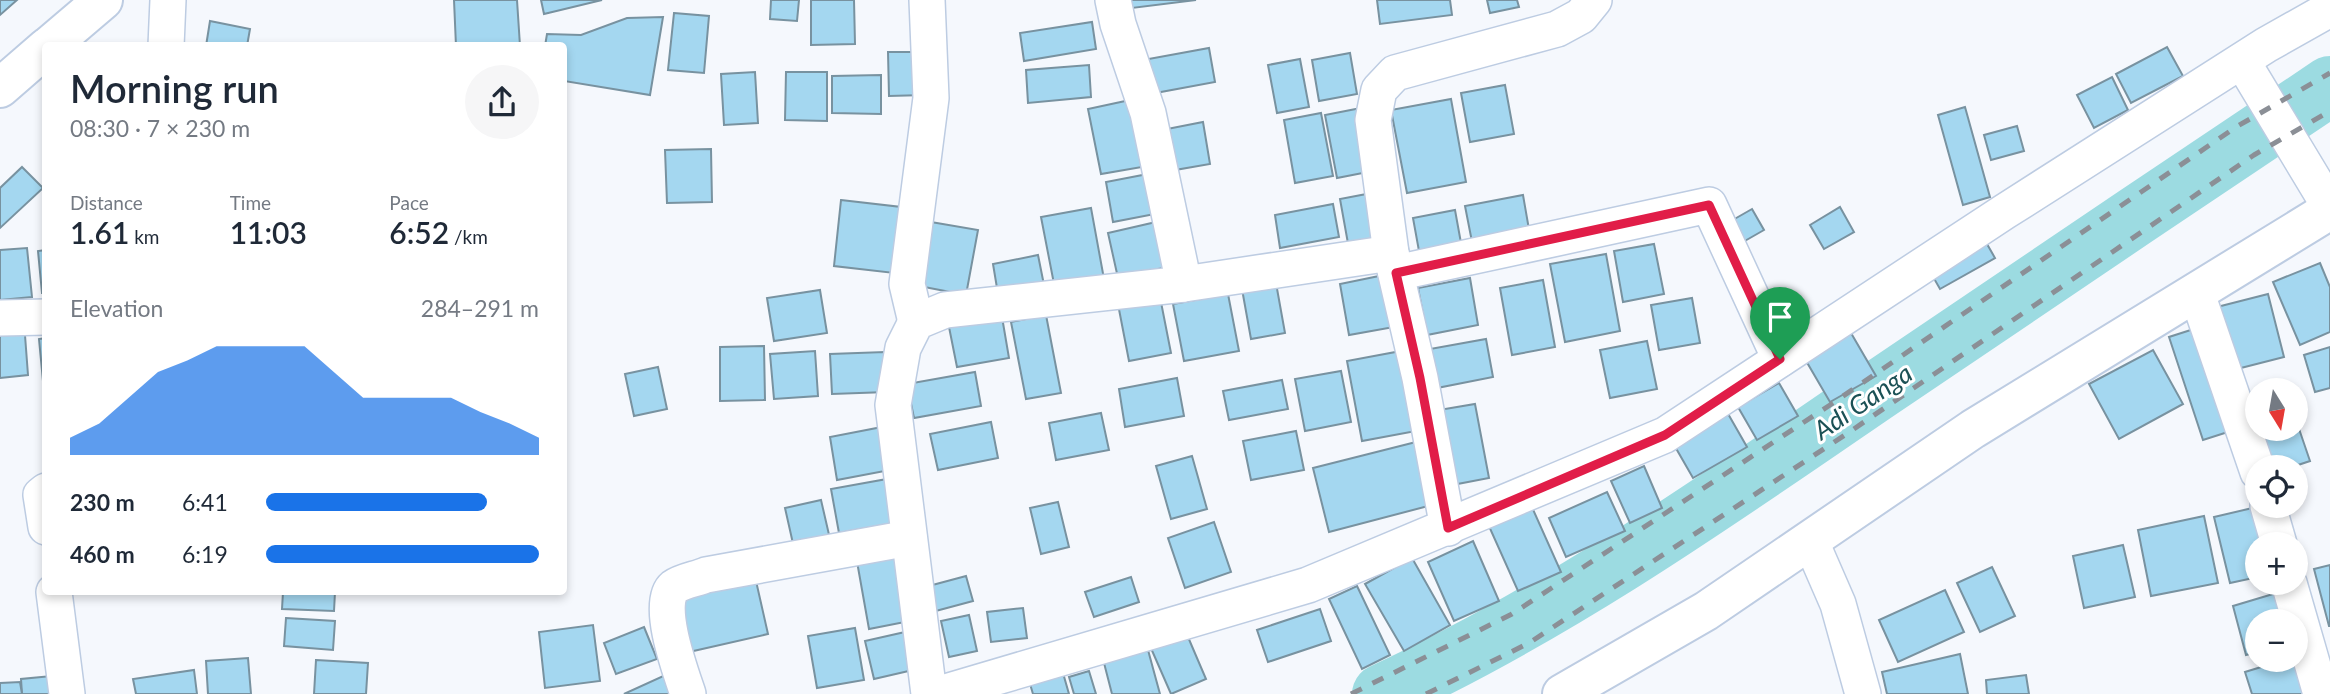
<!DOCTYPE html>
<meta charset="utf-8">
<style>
:root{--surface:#fff;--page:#f6f6f7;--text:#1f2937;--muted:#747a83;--accent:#1a73e8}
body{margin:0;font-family:Lato,sans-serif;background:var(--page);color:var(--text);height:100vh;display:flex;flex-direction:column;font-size:26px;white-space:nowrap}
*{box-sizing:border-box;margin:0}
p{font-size:23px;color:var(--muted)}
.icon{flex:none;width:38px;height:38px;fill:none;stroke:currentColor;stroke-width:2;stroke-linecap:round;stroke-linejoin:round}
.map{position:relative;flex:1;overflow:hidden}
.details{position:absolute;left:42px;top:42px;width:525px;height:553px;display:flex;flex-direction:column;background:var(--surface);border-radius:7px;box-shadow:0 4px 10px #0003}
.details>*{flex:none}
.needle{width:46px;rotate:169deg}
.fabs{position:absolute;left:2245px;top:378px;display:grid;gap:14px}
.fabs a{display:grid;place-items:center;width:63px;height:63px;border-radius:50%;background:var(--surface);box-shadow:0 4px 10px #0003;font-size:35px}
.pin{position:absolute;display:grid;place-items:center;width:60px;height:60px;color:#fff;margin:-72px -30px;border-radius:50% 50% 50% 0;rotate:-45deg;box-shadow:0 0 7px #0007}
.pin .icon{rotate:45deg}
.round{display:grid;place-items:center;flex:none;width:74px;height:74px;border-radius:37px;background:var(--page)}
.head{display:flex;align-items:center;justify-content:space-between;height:119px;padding:0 28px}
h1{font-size:38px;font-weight:600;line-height:52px}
.metrics{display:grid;grid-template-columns:repeat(3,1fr);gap:10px;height:119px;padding:7px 28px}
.metrics div{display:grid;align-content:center}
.metrics b{font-size:30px;font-weight:600}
.metrics small{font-size:19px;font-weight:400}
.metrics p{font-size:19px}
.chart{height:196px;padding:14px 28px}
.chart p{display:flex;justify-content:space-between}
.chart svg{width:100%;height:126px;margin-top:7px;fill:var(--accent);opacity:.7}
ul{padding:0 28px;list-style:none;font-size:23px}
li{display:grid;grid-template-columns:112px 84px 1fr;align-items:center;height:52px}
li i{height:18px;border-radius:9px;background:var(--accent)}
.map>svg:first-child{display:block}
</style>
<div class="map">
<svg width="2330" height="694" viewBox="0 0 2330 694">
<rect width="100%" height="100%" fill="#f5f8fd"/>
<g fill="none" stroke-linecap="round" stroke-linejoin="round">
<path stroke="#9cdbe1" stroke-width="60" d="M1382,694C1557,613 1715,502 1874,393C2025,290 2178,188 2330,86"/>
</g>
<g fill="#a4d7f0" stroke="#7892a0" stroke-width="2">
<polygon points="0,0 17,0 0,15"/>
<polygon points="454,0 517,0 520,46 456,46"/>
<polygon points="541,0 602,0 544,14"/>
<polygon points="771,0 799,0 797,21 770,19"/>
<polygon points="811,0 854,0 855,44 811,45"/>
<polygon points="1123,0 1196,0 1124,9"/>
<polygon points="1377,0 1450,0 1452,15 1380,24"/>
<polygon points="1487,0 1517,0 1519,7 1490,13"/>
<polygon points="674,13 709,16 704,73 668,70"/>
<polygon points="663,17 650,95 564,81 564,46 545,46 547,34 581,35 627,18"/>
<polygon points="210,21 250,29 247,46 206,46"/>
<polygon points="1092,22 1096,49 1024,61 1020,33"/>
<polygon points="2167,47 2183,76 2131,103 2116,74"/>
<polygon points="1209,48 1215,82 1150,94 1143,60"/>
<polygon points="888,52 923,52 925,95 889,96"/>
<polygon points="1350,53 1357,94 1319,101 1312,60"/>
<polygon points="1300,59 1309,107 1277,113 1268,65"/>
<polygon points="1089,65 1091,97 1028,103 1026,70"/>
<polygon points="755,72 758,123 724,125 721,74"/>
<polygon points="786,72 827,72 827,121 785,120"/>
<polygon points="881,75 881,114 832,113 832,76"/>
<polygon points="2112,77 2128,110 2094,128 2077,95"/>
<polygon points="1505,85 1514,134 1470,142 1461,93"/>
<polygon points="1451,99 1466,182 1407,193 1391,110"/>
<polygon points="1130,100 1142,167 1101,174 1088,109"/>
<polygon points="1965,107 1990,197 1963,205 1938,115"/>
<polygon points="1361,108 1373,171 1337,178 1325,115"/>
<polygon points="1321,113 1333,176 1295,183 1284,120"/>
<polygon points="1203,122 1210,164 1175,170 1167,129"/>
<polygon points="2017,126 2024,151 1991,160 1984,135"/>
<polygon points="711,149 712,202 667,203 665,150"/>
<polygon points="22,167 43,188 0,228 0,188"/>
<polygon points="1153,173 1160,213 1113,222 1106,182"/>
<polygon points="1377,192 1386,242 1349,249 1340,199"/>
<polygon points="1523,195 1531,241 1474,252 1465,206"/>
<polygon points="841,200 901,207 894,273 834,266"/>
<polygon points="1333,204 1339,237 1280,248 1275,215"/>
<polygon points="1840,207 1854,232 1824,249 1810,225"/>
<polygon points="1091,208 1104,279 1055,289 1041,217"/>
<polygon points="1752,209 1764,230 1736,246 1724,225"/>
<polygon points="1455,210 1463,254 1421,262 1413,218"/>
<polygon points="931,222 978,230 966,295 919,286"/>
<polygon points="1156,222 1167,267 1118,278 1108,233"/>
<polygon points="1983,237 1995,258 1940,289 1928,268"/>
<polygon points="1654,244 1664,294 1623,302 1614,251"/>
<polygon points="27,248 32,297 0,300 0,250"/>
<polygon points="46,250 46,293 42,293 38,251"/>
<polygon points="1606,254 1620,331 1565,342 1550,264"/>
<polygon points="1038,255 1044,285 998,294 993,264"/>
<polygon points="2320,263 2330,287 2330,332 2300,345 2273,282"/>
<polygon points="1274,272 1285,333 1251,339 1240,278"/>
<polygon points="1384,275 1394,327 1349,335 1340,284"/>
<polygon points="1470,278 1478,325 1427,335 1418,288"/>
<polygon points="1543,280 1555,347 1512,355 1500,288"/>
<polygon points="820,290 827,333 774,341 767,298"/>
<polygon points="1159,292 1171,353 1129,361 1117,299"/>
<polygon points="1228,294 1239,351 1184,361 1173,304"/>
<polygon points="2268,294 2284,357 2233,370 2217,307"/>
<polygon points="1692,298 1700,343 1659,350 1651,305"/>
<polygon points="1046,315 1061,393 1026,399 1011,322"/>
<polygon points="1002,317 1009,358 957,367 949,327"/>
<polygon points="24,322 28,375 0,378 0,324"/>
<polygon points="2200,327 2234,430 2203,440 2169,337"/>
<polygon points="1851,333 1876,376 1830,402 1805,359"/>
<polygon points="46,338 46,381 43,381 39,339"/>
<polygon points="1486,339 1493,377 1437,388 1430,349"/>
<polygon points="1647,341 1657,389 1610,398 1600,350"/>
<polygon points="764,346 765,400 720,401 720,347"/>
<polygon points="2330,347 2330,388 2315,392 2304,355"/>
<polygon points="2153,350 2183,404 2119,439 2089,384"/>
<polygon points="815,351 818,396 774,399 770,354"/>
<polygon points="1401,351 1416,431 1362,441 1347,361"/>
<polygon points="885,352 887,392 832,394 830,354"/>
<polygon points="658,367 667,409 634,416 625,374"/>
<polygon points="1341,371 1351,422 1305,431 1295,379"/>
<polygon points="975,372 981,406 914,418 907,384"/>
<polygon points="1177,378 1184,416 1125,427 1119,389"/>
<polygon points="1282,380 1288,409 1229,420 1223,391"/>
<polygon points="1779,383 1798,416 1757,440 1738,407"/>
<polygon points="1475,404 1489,478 1447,486 1433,411"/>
<polygon points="1727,412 1747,447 1693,478 1673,443"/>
<polygon points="1101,413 1109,450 1056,460 1049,423"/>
<polygon points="2258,416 2258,429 2296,429 2296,420 2310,461 2292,467 2267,467 2250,418"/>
<polygon points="991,422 998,458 938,470 930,434"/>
<polygon points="882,427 890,470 837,480 830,437"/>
<polygon points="1296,431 1304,470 1251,480 1243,441"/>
<polygon points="1416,442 1432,505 1329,532 1313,468"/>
<polygon points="1192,456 1207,509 1171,519 1156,466"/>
<polygon points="1644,466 1662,508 1630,523 1611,481"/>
<polygon points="887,479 895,523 839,533 831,489"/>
<polygon points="1607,492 1625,531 1566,557 1549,518"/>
<polygon points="821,500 830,539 794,548 785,508"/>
<polygon points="1058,502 1069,547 1041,554 1030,508"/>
<polygon points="1531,505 1561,572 1518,591 1488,524"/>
<polygon points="2261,506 2282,544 2258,544 2258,577 2230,583 2214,517"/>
<polygon points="2204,516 2218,583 2151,596 2138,530"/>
<polygon points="1214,522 1231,572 1185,588 1168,538"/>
<polygon points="1473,541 1499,601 1454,621 1428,562"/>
<polygon points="2123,545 2135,597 2084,608 2073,556"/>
<polygon points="898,549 910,621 869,629 856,556"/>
<polygon points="1412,558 1450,625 1404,651 1365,584"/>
<polygon points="2330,565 2330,626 2329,626 2314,569"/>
<polygon points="1992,567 2015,616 1980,632 1957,583"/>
<polygon points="966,576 973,601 932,612 925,587"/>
<polygon points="1131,577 1139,602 1094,617 1085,592"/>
<polygon points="756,581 768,634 689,652 677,598"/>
<polygon points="1357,586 1390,655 1362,669 1329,599"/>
<polygon points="1945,590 1964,632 1898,662 1879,620"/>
<polygon points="2283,591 2293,621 2258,621 2258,652 2246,655 2233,606"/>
<polygon points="283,592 335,592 334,611 282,609"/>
<polygon points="1023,608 1027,638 991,642 987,612"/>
<polygon points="1320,609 1331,641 1268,662 1257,630"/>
<polygon points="969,615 977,651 949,657 941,621"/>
<polygon points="286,618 335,621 333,650 284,646"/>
<polygon points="593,625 600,681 545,688 539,632"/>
<polygon points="644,627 657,659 616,674 604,643"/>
<polygon points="855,628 864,680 817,688 808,636"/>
<polygon points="1185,630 1206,679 1171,694 1150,646"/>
<polygon points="905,632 913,670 874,679 865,641"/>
<polygon points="1148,650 1160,694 1112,694 1104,663"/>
<polygon points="1960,654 1968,694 1887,694 1882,672"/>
<polygon points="248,658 251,694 208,694 206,661"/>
<polygon points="316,660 368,663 366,694 314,694"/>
<polygon points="2284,660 2296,660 2316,694 2252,694 2245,672"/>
<polygon points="1061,666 1069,694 1033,694 1028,677"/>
<polygon points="194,670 197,694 136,694 133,679"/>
<polygon points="1089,671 1096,694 1074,694 1069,677"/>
<polygon points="672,672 683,694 624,694"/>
<polygon points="62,675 64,694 22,694 21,679"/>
<polygon points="2026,675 2029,694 1987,694 1986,680"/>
<polygon points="20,682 22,694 0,694 0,683"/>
</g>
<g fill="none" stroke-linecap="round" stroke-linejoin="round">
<defs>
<g id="minor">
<polyline points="166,46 168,0"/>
<polyline points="2242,61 2330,207"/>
<polyline points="1396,273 1709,205 1780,359"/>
<polyline points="1184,284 1391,253"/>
<polyline points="2196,291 2258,472"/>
<polyline points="0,318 46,317"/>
<polyline points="916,322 907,284 931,98 927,0"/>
<polyline points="46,491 41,495 46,527"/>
<polyline points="2268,506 2279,544"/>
<polyline points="1448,528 1420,378 1391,253 1373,120 1379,90 1395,73 1557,29 1581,16 1594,0"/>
<polyline points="1811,542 1838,604 1863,694"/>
<polyline points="2289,583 2321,694"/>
<polyline points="54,592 67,694"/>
<path d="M688,694C681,673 655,603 674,587C682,581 697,579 706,575L909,538"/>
<polyline points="929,694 893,405 903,348 916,322 945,310 1184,284 1148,113 1118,24 1113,0"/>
<polyline points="939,694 1308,585 1665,435 2004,212 2266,45 2330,9"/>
</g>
<polyline id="tertiary" points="1562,694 1706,611 1973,429 2330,210"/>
<g id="secondary">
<polyline points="49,46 103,0"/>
<polyline points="0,88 46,48"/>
</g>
</defs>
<use href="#minor" stroke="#bdcce2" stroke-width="38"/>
<use href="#tertiary" stroke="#bdcce2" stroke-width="42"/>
<use href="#secondary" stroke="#bdcce2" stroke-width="42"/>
<use href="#minor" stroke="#fff" stroke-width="35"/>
<use href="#tertiary" stroke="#fff" stroke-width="38"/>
<use href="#secondary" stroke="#fff" stroke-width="38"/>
<g stroke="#8b8f96" stroke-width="5" stroke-dasharray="12 12" stroke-linecap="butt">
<polyline points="1351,694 1512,614 1830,405 2236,127 2330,73"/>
<polyline points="1426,694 1529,643 1848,433 2254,155 2330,111"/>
</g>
</g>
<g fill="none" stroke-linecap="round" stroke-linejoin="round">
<defs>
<polygon id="route" points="1709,205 1780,359 1665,435 1448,528 1420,378 1396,273"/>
</defs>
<use href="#route" stroke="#fff" stroke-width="14"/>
<use href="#route" stroke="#e11d48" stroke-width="9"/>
</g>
<g text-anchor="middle" stroke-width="6" stroke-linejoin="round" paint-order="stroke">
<g font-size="26" font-style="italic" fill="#1b5155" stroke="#fff">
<text transform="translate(1863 402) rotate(-34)" y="9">Adi Ganga</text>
</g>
</g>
</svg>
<div class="fabs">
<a><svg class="needle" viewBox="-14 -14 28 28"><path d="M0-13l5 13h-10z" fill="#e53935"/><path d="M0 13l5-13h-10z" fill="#747a83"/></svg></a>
<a><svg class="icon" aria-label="locate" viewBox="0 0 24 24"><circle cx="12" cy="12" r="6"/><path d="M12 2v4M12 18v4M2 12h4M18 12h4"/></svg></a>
<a>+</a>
<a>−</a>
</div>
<div class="pin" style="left:1780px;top:359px;background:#1e9e55"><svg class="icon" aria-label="arrive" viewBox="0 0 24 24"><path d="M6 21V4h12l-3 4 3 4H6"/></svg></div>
<section class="details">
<div class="head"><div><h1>Morning run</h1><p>08:30 · 7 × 230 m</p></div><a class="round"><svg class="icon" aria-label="share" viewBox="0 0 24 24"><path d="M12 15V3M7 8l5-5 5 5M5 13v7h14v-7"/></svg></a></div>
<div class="metrics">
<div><p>Distance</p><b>1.61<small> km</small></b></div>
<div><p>Time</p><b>11:03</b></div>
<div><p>Pace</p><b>6:52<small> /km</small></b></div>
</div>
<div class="chart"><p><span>Elevation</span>284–291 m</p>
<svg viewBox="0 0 160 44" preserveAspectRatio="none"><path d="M0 44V38L10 33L20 24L30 15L40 11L50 6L60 6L70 6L80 6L90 15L100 24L110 24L120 24L130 24L140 29L150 33L160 38V44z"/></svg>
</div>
<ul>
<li><b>230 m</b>6:41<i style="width:81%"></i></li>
<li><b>460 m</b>6:19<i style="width:100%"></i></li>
</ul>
</section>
</div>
